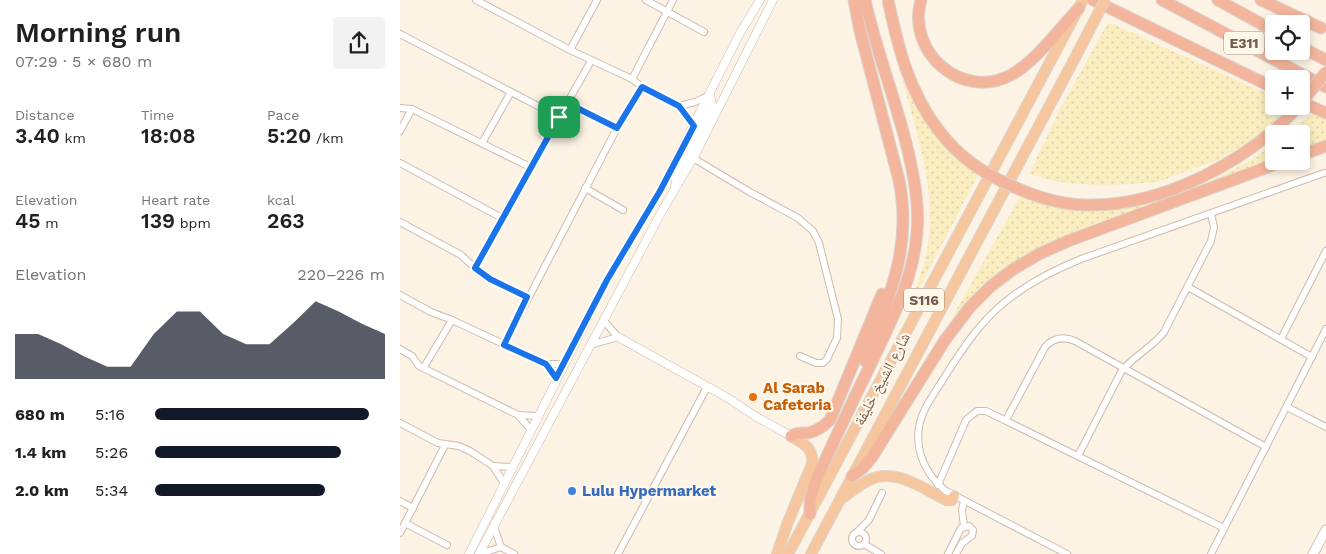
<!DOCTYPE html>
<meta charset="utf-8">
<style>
:root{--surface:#fff;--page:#f2f2f2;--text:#202124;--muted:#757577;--accent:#111827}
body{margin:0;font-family:"Work Sans","Noto Naskh Arabic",sans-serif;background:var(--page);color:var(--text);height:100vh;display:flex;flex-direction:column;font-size:19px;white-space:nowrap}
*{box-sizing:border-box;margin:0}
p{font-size:16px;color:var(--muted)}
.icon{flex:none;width:28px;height:28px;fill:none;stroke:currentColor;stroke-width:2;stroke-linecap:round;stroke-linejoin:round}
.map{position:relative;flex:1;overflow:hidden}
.panel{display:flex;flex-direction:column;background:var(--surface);width:400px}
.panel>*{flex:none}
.buttons{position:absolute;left:865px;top:15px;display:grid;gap:10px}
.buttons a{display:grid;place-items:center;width:45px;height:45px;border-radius:5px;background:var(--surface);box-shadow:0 2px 8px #0003;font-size:25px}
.pin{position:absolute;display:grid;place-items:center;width:42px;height:42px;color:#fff;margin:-21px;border-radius:10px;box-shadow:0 2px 8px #0006}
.round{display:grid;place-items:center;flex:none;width:52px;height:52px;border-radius:5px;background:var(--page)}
.headline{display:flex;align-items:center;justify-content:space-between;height:85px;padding:0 15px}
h1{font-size:28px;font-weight:600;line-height:38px}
.figures{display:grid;grid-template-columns:repeat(3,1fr);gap:8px;height:85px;padding:5px 15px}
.figures div{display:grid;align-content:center}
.figures b{font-size:21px;font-weight:600}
.figures small{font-size:14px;font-weight:400}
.figures p{font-size:14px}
.chart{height:140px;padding:10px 15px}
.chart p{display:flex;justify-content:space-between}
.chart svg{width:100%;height:90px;margin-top:5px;fill:var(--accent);opacity:.7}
ul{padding:0 15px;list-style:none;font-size:16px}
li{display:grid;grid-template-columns:80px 60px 1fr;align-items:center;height:38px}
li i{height:12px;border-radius:6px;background:var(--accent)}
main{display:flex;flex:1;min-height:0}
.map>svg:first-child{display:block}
</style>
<main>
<section class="panel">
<div class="headline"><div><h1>Morning run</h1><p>07:29 · 5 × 680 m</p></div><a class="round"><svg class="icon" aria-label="share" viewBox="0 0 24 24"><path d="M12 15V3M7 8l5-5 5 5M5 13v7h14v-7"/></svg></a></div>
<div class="figures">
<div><p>Distance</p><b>3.40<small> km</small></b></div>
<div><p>Time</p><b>18:08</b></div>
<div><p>Pace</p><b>5:20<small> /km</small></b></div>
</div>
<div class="figures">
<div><p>Elevation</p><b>45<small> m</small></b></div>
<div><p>Heart rate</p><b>139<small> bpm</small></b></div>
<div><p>kcal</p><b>263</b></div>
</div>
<div class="chart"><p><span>Elevation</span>220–226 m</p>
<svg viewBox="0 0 160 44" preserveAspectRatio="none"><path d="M0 44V22L10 22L20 27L30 33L40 38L50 38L60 22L70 11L80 11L90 22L100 27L110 27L120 17L130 6L140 11L150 17L160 22V44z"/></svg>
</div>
<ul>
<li><b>680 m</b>5:16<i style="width:93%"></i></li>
<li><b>1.4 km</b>5:26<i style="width:81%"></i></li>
<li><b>2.0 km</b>5:34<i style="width:74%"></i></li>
</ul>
</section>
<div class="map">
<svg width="926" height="554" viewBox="0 0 926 554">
<defs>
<pattern id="sand-dots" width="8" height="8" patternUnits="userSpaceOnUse" patternTransform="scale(1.25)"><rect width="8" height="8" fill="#faeec0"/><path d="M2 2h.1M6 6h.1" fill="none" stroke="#dacea6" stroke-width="1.8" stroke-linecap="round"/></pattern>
</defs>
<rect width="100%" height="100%" fill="#fcf3e4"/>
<g fill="url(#sand-dots)">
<polygon points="707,24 713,24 874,97 874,106 890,106 855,138 818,160 757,182 703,186 659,182 629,174 660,109"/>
<path d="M499,66L510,92L579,173L514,298L513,295C519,278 526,262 528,244C537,183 513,124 499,66Z"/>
<polygon points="912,114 926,120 926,143 901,150 901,134 887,134"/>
<path d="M874,144V160L677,234L567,303L550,321L620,197C646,205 674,212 702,210C756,207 832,177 874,144Z"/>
</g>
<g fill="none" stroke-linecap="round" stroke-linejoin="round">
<defs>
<g id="minor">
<polyline points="76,0 170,50 232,79 242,87 279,106 294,126"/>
<polyline points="246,0 304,32"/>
<polyline points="0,34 159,117"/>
<polyline points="170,50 197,0"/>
<polyline points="232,79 273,0"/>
<polyline points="167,103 217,128"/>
<polyline points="279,106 295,102 310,95"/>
<polyline points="0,108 12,109 130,167"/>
<polyline points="0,131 12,109"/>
<polyline points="82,143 111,92"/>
<polyline points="293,158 348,191 398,218 413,231 419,243 438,319 437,338 427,359 423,363 416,363 400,356"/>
<polyline points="0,163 102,218"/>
<polyline points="185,188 223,210"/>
<polyline points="0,222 61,255 75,268 90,279 127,297"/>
<polyline points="75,268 102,218 191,61"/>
<polyline points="788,287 912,357"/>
<polyline points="0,295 31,312 52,320 146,364 156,378"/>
<polyline points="204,321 218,337"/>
<polyline points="881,339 926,251"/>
<polyline points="104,345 217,128 242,87"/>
<polyline points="190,345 218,337"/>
<polyline points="0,349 12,356 19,366 118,415 138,416"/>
<polyline points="146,364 164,364"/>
<polyline points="24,367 52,320"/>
<polyline points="887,407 926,427"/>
<polyline points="118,415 131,430"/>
<path d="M606,420L645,347C653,338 663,336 675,341L866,447"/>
<polyline points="0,423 38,443 59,446 70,451 93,466 104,483"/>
<path d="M678,456L721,372C733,356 752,348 764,332L811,241L814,227L811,214"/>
<polyline points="93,466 112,467"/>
<polyline points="538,485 566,420 577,411 586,411 824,528"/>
<polyline points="0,501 13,508"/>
<polyline points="5,523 47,545"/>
<polyline points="564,526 562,510 564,501"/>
<polyline points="94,527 101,547 114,554"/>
<circle cx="459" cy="539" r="7"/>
<polyline points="0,533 45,445"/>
<polyline points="456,533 469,520 482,493"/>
<polyline points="464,544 481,554"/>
<polyline points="79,554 101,547"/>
<polyline points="218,554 307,387"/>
<polyline points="548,554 561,528 569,526 573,530 572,536 562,543 556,554"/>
<path d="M667,554L546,491C521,471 510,439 525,409C531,397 540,385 547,373C564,347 580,322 605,302C628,283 654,270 681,259L924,173"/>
<polyline points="811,554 926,329"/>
</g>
<g id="tertiary">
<polyline points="275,186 277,175 312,105 310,95"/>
<polyline points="218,337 328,398 355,416 391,436"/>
<polyline points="69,554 207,280 260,191 340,33 360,0"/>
<polyline points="79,554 262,211 296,153 373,0"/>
</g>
<polyline id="secondary" points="913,554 926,530"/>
<g id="trunk">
<path d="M441,499C449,493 458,486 467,481C494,466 522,488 546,500H552L554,496"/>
<path d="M377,554L388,522L412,464C414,448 403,443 391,436"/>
<polyline points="388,554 683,0"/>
<polyline points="411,554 677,54"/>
</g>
<g id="motorway">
<path d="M454,0L460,31L499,180C513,249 488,298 465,361"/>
<path d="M521,0C506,52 562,101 611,75C635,62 660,28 679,8"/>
<polyline points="693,0 874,88"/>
<polyline points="762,0 926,87"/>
<polyline points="818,0 874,31"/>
<polyline points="861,0 921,28"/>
<polyline points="901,47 926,60"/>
<polyline points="901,102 926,113"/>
<polyline points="901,155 926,146"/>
<path d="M391,436C397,432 402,433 408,433C417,431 424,426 430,420L482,294"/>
<polyline points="452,476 463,468 472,457 545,340 570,307 590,287 612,270 639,254 668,241 884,161"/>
<path d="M410,514V500L416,480C433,443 450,406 468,370C495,312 525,261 516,194C508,129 479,64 465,0"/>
</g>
</defs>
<use href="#minor" stroke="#cdbbab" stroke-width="8"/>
<use href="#tertiary" stroke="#cdbbab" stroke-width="9"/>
<use href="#secondary" stroke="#d2bdab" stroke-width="11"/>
<use href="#trunk" stroke="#dbd4d0" stroke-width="12"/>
<use href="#motorway" stroke="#dbd4d0" stroke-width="13"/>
<use href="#minor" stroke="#fff" stroke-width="6"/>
<use href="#tertiary" stroke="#fff" stroke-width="8"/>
<use href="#secondary" stroke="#fff" stroke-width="9"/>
<use href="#trunk" stroke="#f6c79e" stroke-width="10"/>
<use href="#motorway" stroke="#f4b59d" stroke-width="11"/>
<defs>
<polyline id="trunk-bridge" points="677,54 705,0"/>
<g id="motorway-bridge">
<path d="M488,0C498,47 509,93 540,132C559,157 584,174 612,186C636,197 661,205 688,205C764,206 848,161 899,106"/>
<polyline points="901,103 926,72"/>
</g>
</defs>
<use href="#trunk-bridge" stroke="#dbd4d0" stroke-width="12" stroke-linecap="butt"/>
<use href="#motorway-bridge" stroke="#dbd4d0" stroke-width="13" stroke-linecap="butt"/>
<use href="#trunk-bridge" stroke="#f6c79e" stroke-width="10"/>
<use href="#motorway-bridge" stroke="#f4b59d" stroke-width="11"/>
</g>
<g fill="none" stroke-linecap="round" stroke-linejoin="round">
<defs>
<polygon id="route" points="242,87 279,106 294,126 260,191 207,280 156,378 146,364 104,345 127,297 90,279 75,268 167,103 217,128"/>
</defs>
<use href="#route" stroke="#fff" stroke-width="10"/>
<use href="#route" stroke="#1a73e8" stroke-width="6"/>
</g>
<circle fill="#e8710a" stroke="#fff7ea" stroke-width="2" cx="353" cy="397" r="5"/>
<circle fill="#3f7fe0" stroke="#fff7ea" stroke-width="2" cx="172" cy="491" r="5"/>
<g text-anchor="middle" stroke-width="4.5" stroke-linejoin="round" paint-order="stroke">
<g fill="#fff7ea" stroke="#9d897a" stroke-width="1">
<rect x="824" y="31.5" width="40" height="23" rx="4"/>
<rect x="504" y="288.5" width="40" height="23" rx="4"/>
</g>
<g font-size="14" font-weight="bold" fill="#735a4a">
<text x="844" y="48">E311</text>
<text x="524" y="305">S116</text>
</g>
<g font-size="15" fill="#735a4a" stroke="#fff7ea">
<text transform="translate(482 379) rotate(-62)" y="5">شارع الشيخ خليفة</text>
</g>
<g font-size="15" font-weight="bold" fill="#c56008" stroke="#fff7ea" text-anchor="start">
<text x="363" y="393">Al Sarab<tspan x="363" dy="17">Cafeteria</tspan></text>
</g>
<g font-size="15" font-weight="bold" fill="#366cbe" stroke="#fff7ea" text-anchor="start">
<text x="182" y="496">Lulu Hypermarket</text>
</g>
</g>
</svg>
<div class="buttons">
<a><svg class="icon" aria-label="locate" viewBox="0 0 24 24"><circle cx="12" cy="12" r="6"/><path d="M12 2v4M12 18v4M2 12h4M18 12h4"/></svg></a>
<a>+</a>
<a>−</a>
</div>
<div class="pin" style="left:159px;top:117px;background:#1e9e55"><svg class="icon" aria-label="arrive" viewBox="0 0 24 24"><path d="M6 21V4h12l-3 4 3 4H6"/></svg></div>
</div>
</main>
